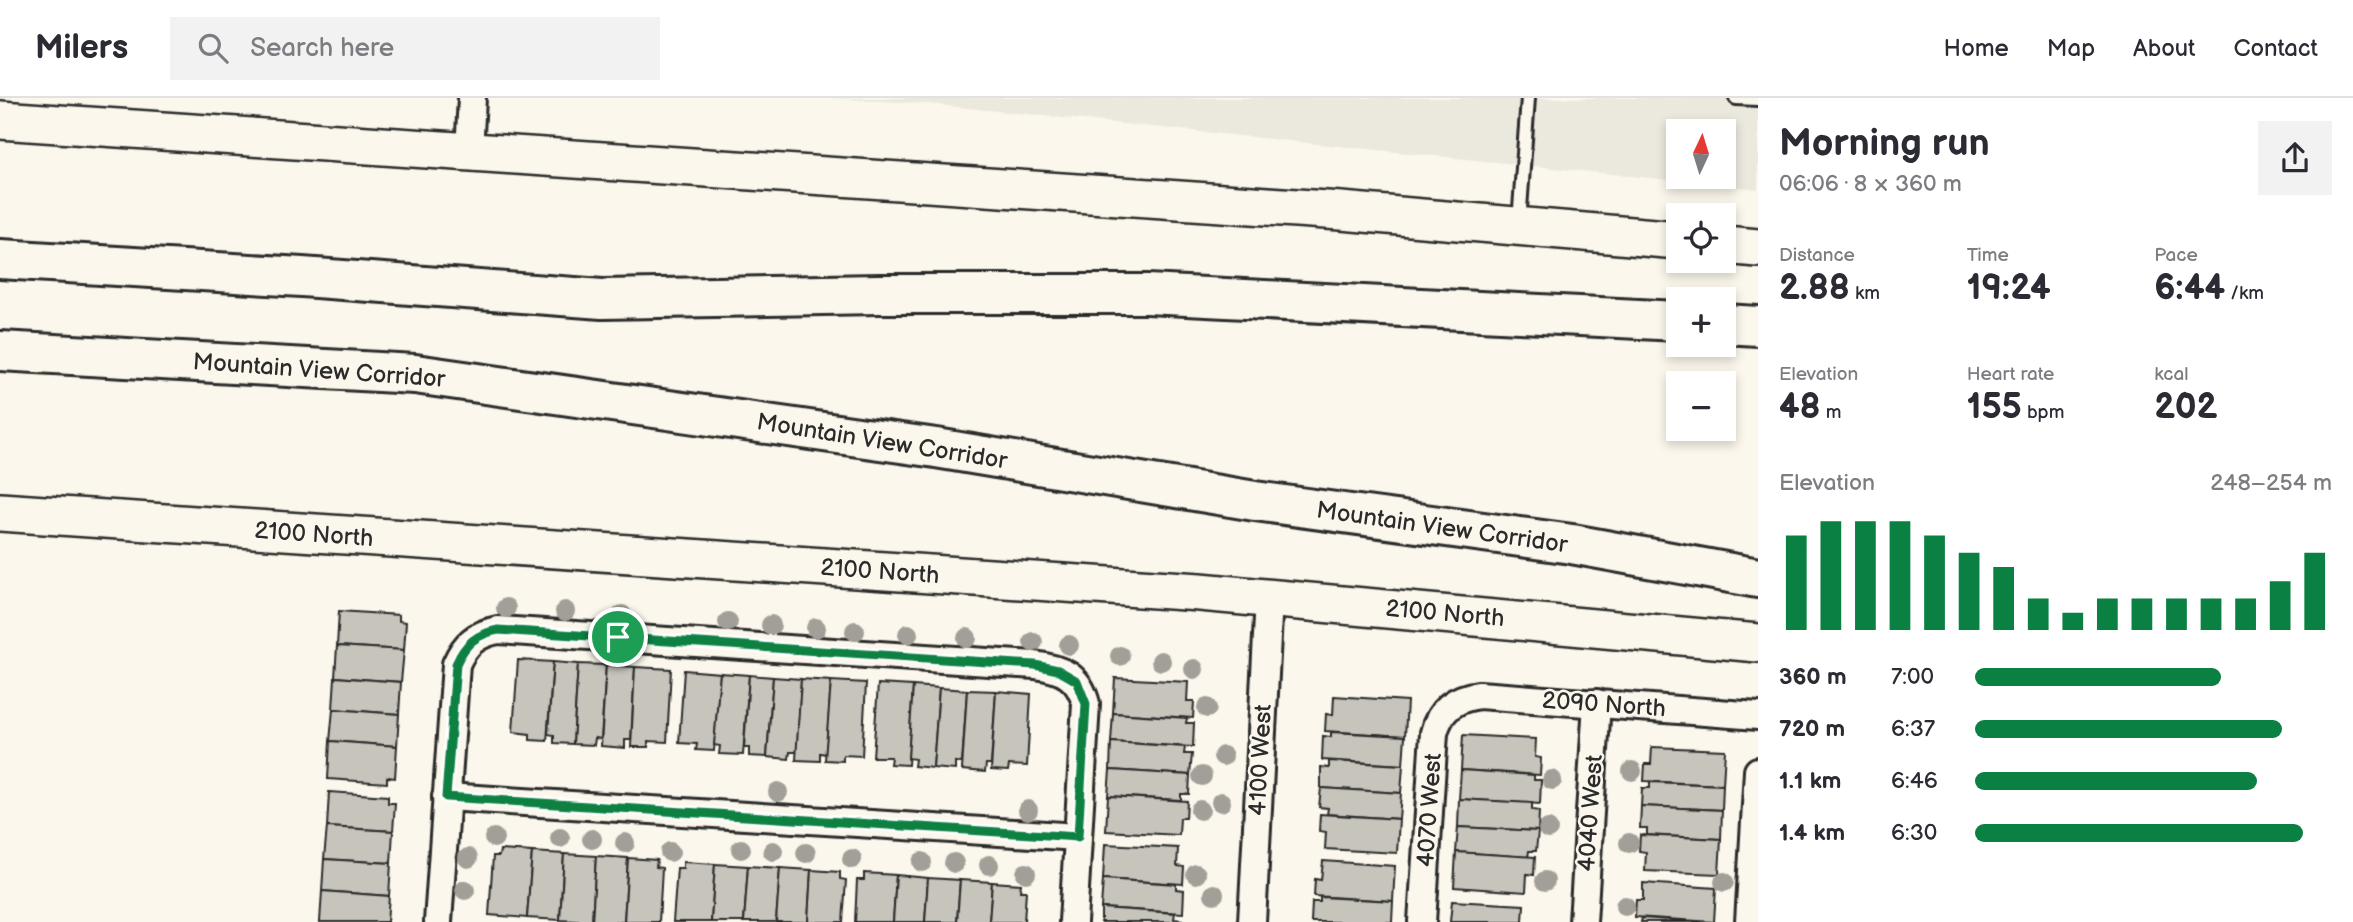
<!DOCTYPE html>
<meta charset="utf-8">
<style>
:root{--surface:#fff;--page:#f2f2f3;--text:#2b2b33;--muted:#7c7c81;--line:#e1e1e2;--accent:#0b8043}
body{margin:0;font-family:"Balsamiq Sans",sans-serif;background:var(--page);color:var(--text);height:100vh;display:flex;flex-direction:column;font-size:26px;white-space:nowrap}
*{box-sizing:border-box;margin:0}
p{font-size:23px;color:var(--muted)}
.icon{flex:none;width:38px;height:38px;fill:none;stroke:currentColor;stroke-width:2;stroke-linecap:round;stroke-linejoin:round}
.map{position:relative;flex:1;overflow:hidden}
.drawer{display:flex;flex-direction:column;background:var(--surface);width:595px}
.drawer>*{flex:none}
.needle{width:46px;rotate:4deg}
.controls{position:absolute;left:1666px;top:21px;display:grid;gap:14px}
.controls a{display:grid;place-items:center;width:70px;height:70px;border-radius:0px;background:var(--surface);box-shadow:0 4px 10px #0003;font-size:35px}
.pin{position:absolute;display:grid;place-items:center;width:60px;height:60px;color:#fff;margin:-30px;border:4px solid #fff;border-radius:50%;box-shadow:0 2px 7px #0007}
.round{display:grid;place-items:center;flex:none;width:74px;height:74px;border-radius:0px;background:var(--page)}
.summary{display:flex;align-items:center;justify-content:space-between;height:119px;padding:0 21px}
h1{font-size:38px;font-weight:800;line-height:52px}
.metrics{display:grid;grid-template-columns:repeat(3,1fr);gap:10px;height:119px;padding:7px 21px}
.metrics div{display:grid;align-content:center}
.metrics b{font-size:35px;font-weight:800}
.metrics small{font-size:19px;font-weight:400}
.metrics p{font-size:19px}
.chart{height:196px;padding:14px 21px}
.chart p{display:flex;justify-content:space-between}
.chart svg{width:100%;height:126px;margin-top:7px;stroke:var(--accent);stroke-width:6}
ul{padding:0 21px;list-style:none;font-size:23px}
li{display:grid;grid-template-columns:112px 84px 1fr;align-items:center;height:52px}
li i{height:18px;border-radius:9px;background:var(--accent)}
header{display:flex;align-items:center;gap:42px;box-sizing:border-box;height:98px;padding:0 35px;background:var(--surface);border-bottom:2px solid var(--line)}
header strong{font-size:33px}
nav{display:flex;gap:38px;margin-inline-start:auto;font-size:24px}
.search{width:490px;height:63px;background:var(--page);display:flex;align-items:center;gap:18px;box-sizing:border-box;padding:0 24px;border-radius:0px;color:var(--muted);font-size:26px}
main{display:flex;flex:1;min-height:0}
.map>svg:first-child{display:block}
</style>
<header>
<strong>Milers</strong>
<div class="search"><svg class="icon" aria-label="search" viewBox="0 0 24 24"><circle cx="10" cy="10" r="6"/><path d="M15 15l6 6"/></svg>Search here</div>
<nav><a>Home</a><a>Map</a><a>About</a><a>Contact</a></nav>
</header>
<main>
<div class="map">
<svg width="1758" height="824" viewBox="0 0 1758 824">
<rect width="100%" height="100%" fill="#fbf7ec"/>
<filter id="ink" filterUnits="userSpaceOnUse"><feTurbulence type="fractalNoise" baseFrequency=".0143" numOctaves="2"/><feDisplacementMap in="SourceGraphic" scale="14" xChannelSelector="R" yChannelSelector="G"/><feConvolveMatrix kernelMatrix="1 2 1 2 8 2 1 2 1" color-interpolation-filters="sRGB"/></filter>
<g filter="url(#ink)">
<path fill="#ebe8de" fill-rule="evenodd" d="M833,0H1758V91L928,6ZM1678,33H1724V79H1678Z"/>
<g fill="#c7c4bc" stroke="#2b2b2b" stroke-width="2">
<polygon points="339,513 399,517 399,523 406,524 404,552 337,548"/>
<polygon points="337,548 404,552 401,584 335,579"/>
<polygon points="518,562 553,564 547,643 530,642 530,636 513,634"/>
<polygon points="553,564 578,566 573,646 554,645 554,637 548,636"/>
<polygon points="578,566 606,567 601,641 595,640 594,647 573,646"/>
<polygon points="606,567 635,569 631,642 625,642 625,650 601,648"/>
<polygon points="635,569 671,571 667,644 648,643 648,649 631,649"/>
<polygon points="684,572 720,575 714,653 696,652 697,646 679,645"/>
<polygon points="720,575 749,577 743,657 719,656 720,648 714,647"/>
<polygon points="749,577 773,579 767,659 749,658 749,650 744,650"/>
<polygon points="335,579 401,584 399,616 333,611"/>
<polygon points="773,579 801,581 797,654 790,654 789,661 767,659"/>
<polygon points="1115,580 1188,584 1187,603 1194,603 1193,620 1113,615"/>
<polygon points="801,581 831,583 826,656 820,655 820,663 796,662"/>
<polygon points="831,583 866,585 862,658 843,657 843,663 825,662"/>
<polygon points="878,586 913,588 908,667 890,666 891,659 873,659"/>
<polygon points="913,588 939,590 933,670 914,668 915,661 908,660"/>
<polygon points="939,590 967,592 962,665 955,664 955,672 933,670"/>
<polygon points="967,592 996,593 991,666 986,666 985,674 962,672"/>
<polygon points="996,593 1031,596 1027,668 1009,667 1008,673 991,672"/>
<polygon points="1334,598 1407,603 1405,638 1325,633 1326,616 1333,617"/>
<polygon points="333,611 399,616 397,648 330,643"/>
<polygon points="1113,615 1187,620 1186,625 1194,625 1193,649 1111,644"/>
<polygon points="1331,634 1405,638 1403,667 1322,662 1323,638 1331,639"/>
<polygon points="1463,637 1536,641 1535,659 1541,660 1540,677 1461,672"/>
<polygon points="330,643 397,648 395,680 387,679 387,685 328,681"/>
<polygon points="1111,644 1185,649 1184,656 1192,656 1190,677 1110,672"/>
<polygon points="1652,649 1725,652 1723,687 1644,683 1645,666 1651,666"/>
<polygon points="1329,663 1403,667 1401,695 1321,690 1321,669 1329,670"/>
<polygon points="1110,672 1190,677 1189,696 1181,696 1181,702 1108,698"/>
<polygon points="1461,672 1534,677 1534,682 1541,682 1540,706 1459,701"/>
<polygon points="1650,684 1723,687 1722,712 1641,708 1642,690 1650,690"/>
<polygon points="1321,690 1401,695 1399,721 1327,716 1328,710 1319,709"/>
<polygon points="329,694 388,698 388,705 395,705 393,733 327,729"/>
<polygon points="1108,698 1187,703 1186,720 1180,720 1179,737 1106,733"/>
<polygon points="1459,701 1532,705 1532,712 1539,713 1538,733 1458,729"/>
<polygon points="1641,708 1722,712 1721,741 1647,737 1647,730 1640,730"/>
<polygon points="1320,716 1399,721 1397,755 1325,751 1326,734 1319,733"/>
<polygon points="327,729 393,733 391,765 324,761"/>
<polygon points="1458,729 1538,733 1536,753 1529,753 1528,759 1456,754"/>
<polygon points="1640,737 1721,741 1719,776 1645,773 1646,754 1639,753"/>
<polygon points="1105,746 1178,750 1177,768 1184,769 1183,786 1103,781"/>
<polygon points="500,752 532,754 527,820 489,817 493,758 499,758"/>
<polygon points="532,754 564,756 560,822 527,820"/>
<polygon points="1456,754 1535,759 1534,777 1527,776 1526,794 1454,789"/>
<polygon points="564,756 596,758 592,824 560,822"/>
<polygon points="596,758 628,760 624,824 592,824"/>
<polygon points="628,760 657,762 656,769 662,770 659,824 624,824"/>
<polygon points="324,761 391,765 389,798 322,793"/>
<polygon points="1323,763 1395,768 1393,803 1314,798 1315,781 1321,782"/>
<polygon points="683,764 715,766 711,824 673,824 677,770 683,770"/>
<polygon points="715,766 748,768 744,824 711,824"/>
<polygon points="748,768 780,770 776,824 744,824"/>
<polygon points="780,770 811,772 808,824 776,824"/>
<polygon points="811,772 840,774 840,781 846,782 843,824 808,824"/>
<polygon points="864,775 896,777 893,824 855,824 857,782 864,782"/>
<polygon points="896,777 928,780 925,824 893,824"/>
<polygon points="928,780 960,782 957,824 925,824"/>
<polygon points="1103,781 1176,786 1176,791 1184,792 1183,815 1101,810"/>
<polygon points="960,782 992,784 989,824 957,824"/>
<polygon points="992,784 1021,786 1020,793 1026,793 1024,824 989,824"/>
<polygon points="1643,785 1716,790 1714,824 1635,819 1636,802 1643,802"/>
<polygon points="322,793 389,798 387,824 320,824"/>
<polygon points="1320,799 1393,803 1392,824 1311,824 1312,804 1320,804"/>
<polygon points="1452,803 1524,807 1523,824 1450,824"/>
<polygon points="1101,810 1175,815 1174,821 1182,822 1182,824 1101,824"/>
<polygon points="1642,820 1702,824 1641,824"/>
</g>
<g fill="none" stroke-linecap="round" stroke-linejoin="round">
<defs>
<g id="service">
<polyline points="1736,0 1758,1"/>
<polyline points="1519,125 1528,0"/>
</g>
<g id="minor">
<polyline points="469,53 472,0"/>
<polyline points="446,699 1078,739"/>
<path d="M438,824L456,566C465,546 476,536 498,532L1035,567C1063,571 1079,578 1086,606L1073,824"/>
<polyline points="1252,824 1269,500"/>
<path d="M1422,824L1434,635C1440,611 1455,600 1479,597L1758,618"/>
<polyline points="1583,824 1597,605"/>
<polyline points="1749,824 1758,673"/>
</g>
<g id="secondary">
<polyline points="0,22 1341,113 1678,142"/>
<polyline points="1724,147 1758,150"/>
<polyline points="0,414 1200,494 1758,545"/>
</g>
<g id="trunk">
<polyline points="0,161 302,179 602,201 879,196 1147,196 1678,223"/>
<polyline points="1724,226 1758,228"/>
<polyline points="0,253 415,276 936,350 1255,403 1572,446 1758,480"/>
</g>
</defs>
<use href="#service" stroke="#2b2b2b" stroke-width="18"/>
<use href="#minor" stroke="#2b2b2b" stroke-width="32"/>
<use href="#secondary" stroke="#2b2b2b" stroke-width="42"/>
<use href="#trunk" stroke="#2b2b2b" stroke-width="44"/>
<use href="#service" stroke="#fbf7ec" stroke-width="12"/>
<use href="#minor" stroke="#fbf7ec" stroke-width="26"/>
<use href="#secondary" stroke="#fbf7ec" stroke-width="37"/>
<use href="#trunk" stroke="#fbf7ec" stroke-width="38"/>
</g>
<g fill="#a19f98">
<circle cx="506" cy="510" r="10"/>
<circle cx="565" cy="513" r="10"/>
<circle cx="622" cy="517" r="10"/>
<circle cx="728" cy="524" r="10"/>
<circle cx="771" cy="527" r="10"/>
<circle cx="816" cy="530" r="10"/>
<circle cx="855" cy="533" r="10"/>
<circle cx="908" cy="536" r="10"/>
<circle cx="967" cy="540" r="10"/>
<circle cx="1033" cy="544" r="10"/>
<circle cx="1069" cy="547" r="10"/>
<circle cx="1120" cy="558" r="10"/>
<circle cx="1161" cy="563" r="10"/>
<circle cx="1194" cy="571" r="10"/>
<circle cx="1207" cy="610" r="10"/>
<circle cx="1223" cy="658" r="10"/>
<circle cx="1632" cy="673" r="10"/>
<circle cx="1202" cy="678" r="10"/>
<circle cx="1552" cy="682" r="10"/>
<circle cx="778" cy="694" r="10"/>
<circle cx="1221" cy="704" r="10"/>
<circle cx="1028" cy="712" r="10"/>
<circle cx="1200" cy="712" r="10"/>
<circle cx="1548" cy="731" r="10"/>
<circle cx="494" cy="740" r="10"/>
<circle cx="560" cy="740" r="10"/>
<circle cx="592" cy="741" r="10"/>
<circle cx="625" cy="745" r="10"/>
<circle cx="1629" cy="745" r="10"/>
<circle cx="741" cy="751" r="10"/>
<circle cx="773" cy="753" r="10"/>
<circle cx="670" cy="754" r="10"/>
<circle cx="806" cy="755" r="10"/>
<circle cx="468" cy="760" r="10"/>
<circle cx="852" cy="761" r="10"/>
<circle cx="922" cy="764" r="10"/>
<circle cx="954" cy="765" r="10"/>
<circle cx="989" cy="767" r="10"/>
<circle cx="1026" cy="775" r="10"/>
<circle cx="1196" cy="776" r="10"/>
<circle cx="1545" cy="783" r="10"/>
<circle cx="1724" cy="784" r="10"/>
<circle cx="465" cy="792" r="10"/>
<circle cx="1214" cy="796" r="10"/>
<circle cx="1625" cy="808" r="10"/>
</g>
</g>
<g fill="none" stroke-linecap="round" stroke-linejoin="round" filter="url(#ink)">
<defs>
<path id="route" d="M498,532L1035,567L1058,572L1077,583L1086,606L1078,739L446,699L456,566C465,546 476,536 498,532Z"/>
</defs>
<use href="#route" stroke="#fff" stroke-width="14"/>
<use href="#route" stroke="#0b8043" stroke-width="9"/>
</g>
<g text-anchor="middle" stroke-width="5" stroke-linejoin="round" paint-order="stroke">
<g font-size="24" fill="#2b2b2b" stroke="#fbf7ec">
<text transform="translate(319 272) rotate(4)" y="8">Mountain View Corridor</text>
<text transform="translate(882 343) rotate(9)" y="8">Mountain View Corridor</text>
<text transform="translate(1442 429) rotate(8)" y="8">Mountain View Corridor</text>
<text transform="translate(314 436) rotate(4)" y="8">2100 North</text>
<text transform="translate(880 473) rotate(4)" y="8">2100 North</text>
<text transform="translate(1445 515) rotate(5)" y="8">2100 North</text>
<text transform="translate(1604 606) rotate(4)" y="8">2090 North</text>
<text transform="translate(1260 662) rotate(-87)" y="8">4100 West</text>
<text transform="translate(1429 712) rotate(-86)" y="8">4070 West</text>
<text transform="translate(1590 715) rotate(-86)" y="8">4040 West</text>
</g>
</g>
</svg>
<div class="controls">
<a><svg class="needle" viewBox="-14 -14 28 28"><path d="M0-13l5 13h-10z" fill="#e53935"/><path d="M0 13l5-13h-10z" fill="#7c7c81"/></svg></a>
<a><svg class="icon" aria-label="locate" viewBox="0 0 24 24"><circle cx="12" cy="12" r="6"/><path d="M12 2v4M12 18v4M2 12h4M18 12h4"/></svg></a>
<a>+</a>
<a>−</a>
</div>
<div class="pin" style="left:618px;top:539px;background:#1e9e55"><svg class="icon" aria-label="arrive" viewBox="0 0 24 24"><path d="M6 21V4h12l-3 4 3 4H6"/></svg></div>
</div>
<section class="drawer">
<div class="summary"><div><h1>Morning run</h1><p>06:06 · 8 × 360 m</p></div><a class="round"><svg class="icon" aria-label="share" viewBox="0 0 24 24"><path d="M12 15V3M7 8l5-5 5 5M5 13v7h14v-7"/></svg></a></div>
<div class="metrics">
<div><p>Distance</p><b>2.88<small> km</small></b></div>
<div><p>Time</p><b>19:24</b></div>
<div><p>Pace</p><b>6:44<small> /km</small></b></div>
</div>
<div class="metrics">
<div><p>Elevation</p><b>48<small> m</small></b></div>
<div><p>Heart rate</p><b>155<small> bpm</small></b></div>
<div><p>kcal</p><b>202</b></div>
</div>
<div class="chart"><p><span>Elevation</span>248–254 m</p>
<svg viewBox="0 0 160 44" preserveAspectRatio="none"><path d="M5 44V11M15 44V6M25 44V6M35 44V6M45 44V11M55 44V17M65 44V22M75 44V33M85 44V38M95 44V33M105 44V33M115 44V33M125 44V33M135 44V33M145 44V27M155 44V17"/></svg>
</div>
<ul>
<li><b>360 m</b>7:00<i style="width:69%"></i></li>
<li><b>720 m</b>6:37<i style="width:86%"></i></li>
<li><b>1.1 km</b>6:46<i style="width:79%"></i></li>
<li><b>1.4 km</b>6:30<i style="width:92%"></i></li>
</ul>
</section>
</main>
